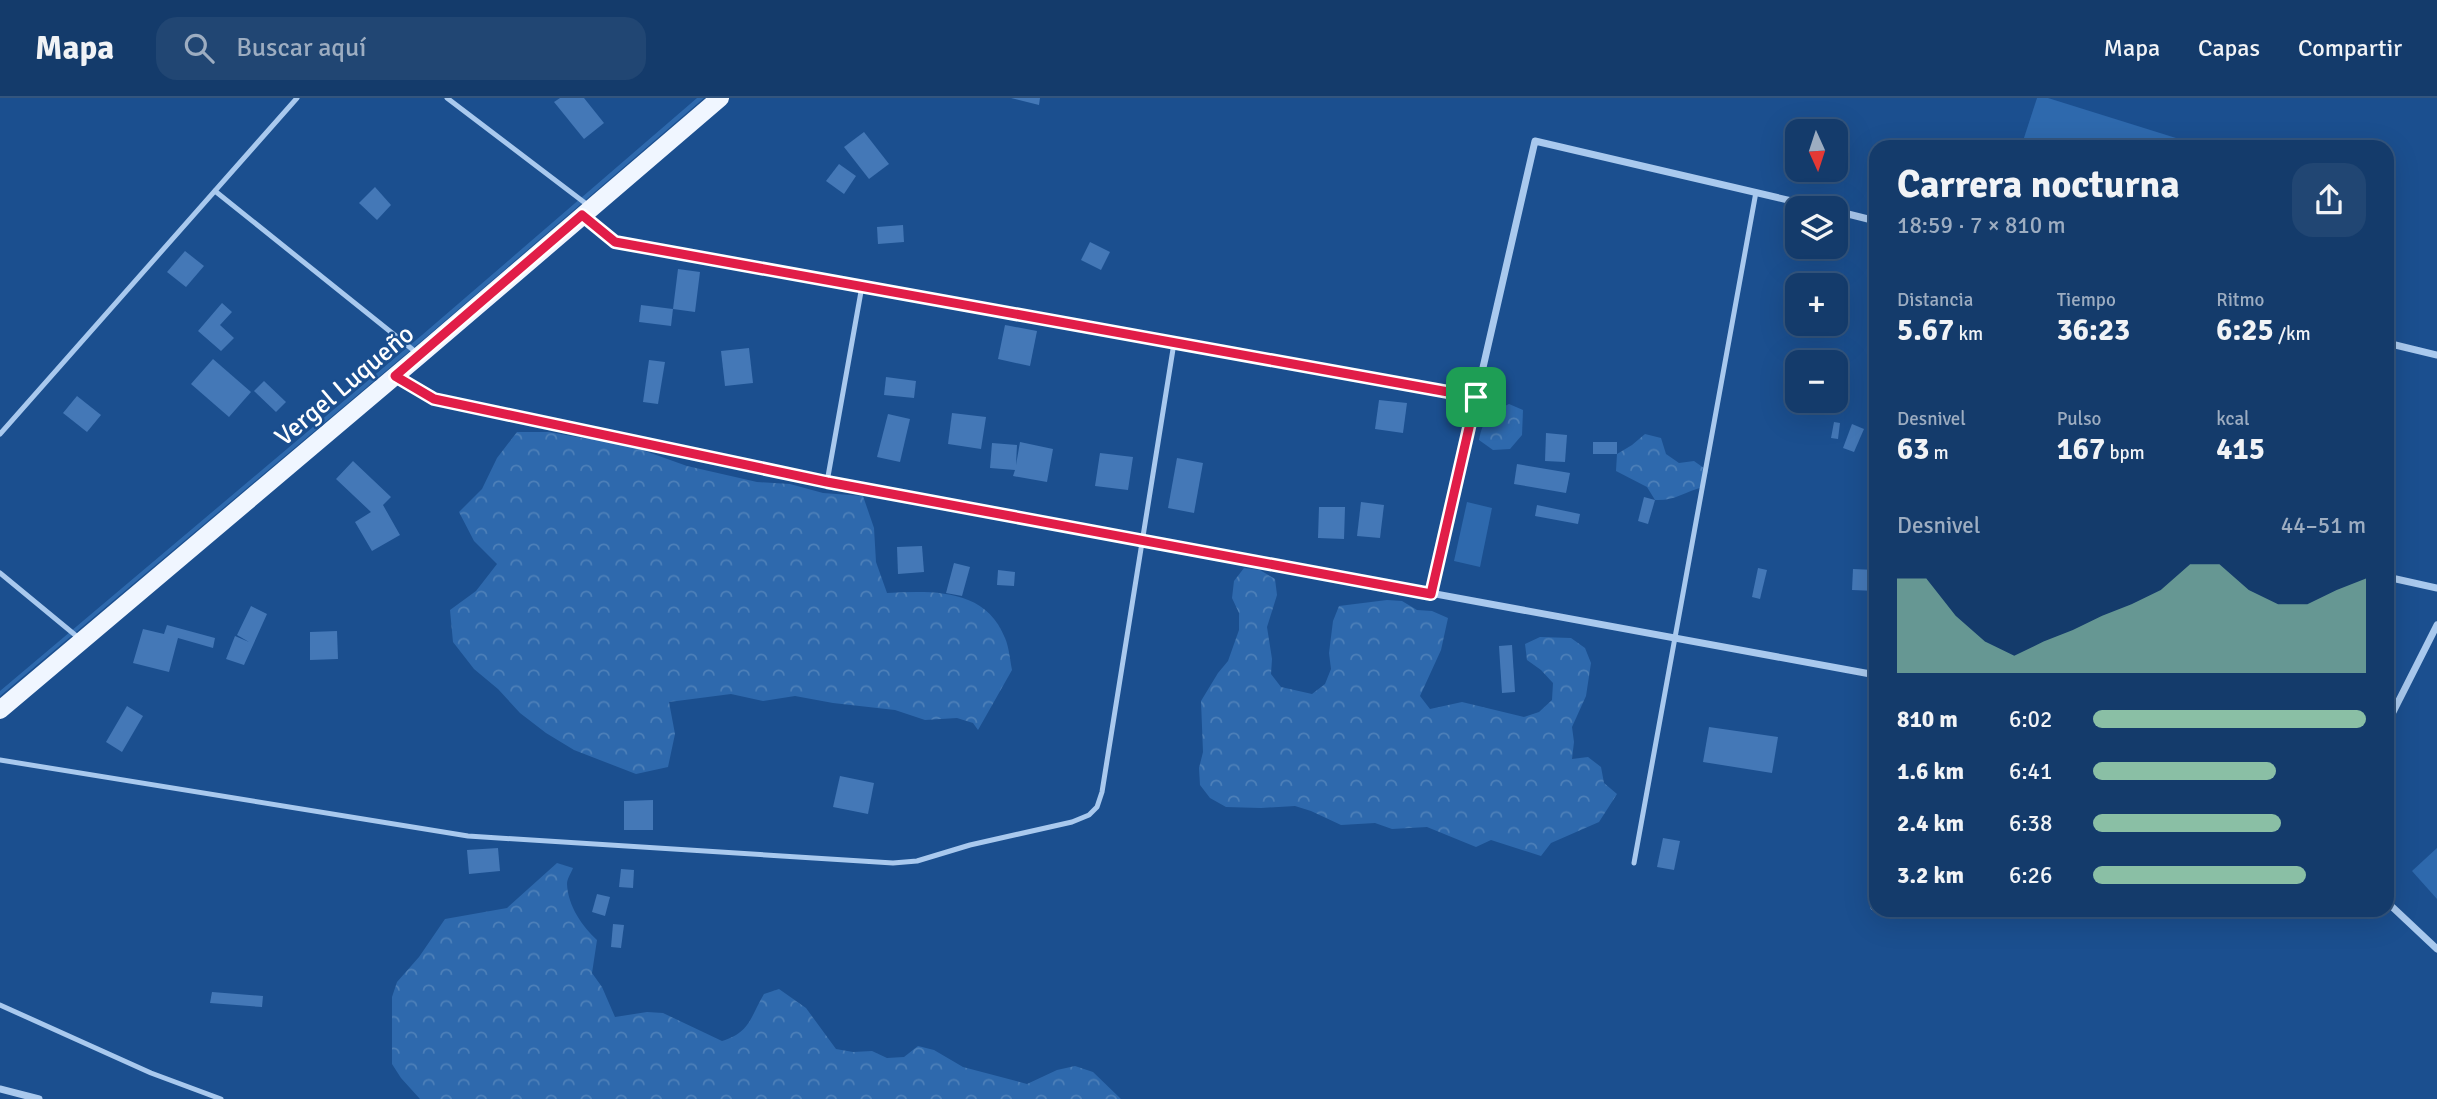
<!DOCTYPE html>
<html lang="es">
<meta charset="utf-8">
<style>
:root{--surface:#143b6b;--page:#214673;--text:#f1f3f6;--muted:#9dadc1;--line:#33557e;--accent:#8abfa5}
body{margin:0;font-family:Signika,sans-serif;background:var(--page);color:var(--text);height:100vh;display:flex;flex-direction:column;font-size:26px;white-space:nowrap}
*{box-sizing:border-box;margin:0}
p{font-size:23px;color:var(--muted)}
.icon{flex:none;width:38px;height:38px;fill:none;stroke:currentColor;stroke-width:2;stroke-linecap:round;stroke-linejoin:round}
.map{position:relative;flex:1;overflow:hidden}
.sheet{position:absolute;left:1869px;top:42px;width:525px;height:777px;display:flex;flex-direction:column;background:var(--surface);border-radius:21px;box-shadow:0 7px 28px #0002,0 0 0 2px var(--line)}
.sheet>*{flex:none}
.needle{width:46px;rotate:177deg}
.fabs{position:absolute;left:1785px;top:21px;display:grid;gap:14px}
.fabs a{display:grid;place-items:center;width:63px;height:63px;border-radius:14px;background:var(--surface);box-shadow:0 7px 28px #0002,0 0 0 2px var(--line);font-size:35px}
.pin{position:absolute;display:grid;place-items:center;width:60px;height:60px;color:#fff;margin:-30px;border-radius:14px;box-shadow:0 4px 10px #0006}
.round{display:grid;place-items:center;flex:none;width:74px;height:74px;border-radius:21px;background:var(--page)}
.overview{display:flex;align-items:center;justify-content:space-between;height:119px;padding:0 28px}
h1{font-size:38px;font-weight:700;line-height:52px}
.figures{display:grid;grid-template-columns:repeat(3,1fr);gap:10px;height:119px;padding:7px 28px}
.figures div{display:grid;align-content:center}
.figures b{font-size:30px;font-weight:700}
.figures small{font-size:19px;font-weight:400}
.figures p{font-size:19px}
.chart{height:196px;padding:14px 28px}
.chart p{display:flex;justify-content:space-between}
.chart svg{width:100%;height:126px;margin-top:7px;fill:var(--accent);opacity:.7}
ul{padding:0 28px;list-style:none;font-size:23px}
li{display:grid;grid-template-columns:112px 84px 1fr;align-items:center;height:52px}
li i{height:18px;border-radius:9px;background:var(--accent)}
header{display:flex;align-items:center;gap:42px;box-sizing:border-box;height:98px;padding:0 35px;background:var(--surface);border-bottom:2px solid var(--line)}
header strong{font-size:33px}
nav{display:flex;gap:38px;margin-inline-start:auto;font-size:24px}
.search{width:490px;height:63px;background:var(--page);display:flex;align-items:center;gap:18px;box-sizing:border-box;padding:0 24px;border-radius:21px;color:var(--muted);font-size:26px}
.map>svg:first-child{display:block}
</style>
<header>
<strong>Mapa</strong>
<div class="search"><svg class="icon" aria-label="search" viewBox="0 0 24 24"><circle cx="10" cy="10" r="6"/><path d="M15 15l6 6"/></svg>Buscar aquí</div>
<nav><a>Mapa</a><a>Capas</a><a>Compartir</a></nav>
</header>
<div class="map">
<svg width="2437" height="1001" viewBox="0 0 2437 1001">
<defs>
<pattern id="forest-crowns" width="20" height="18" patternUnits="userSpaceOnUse" patternTransform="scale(1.75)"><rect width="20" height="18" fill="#2e69ad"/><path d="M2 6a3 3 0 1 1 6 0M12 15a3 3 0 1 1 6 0" fill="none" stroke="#4d80b9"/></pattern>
</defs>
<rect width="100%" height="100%" fill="#1b4f8f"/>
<g fill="url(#forest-crowns)">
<path d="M1509,306L1523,312L1522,337L1510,351L1493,352L1479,342C1483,321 1489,316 1509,306Z"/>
<path d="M517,334H549L583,340L617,343L687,368L757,384L790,386L823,395L863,398L874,430L876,464L887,495C933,493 985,490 1005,540C1009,549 1010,562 1012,572L978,632L973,625L957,620L925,622L895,612L833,605L795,598L763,603L731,596L669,604L675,636L668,669L636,676L574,652L546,635L520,615L498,591L474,571L453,544L450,512L476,493L497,466L474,443L459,414L482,391L497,360Z"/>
<path d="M1645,336L1661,340L1666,356L1679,365L1694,363L1708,373L1703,389C1684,394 1675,403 1655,402L1647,389L1616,373L1617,356L1632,347Z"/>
<polygon points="1244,470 1260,472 1275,481 1277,497 1267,529 1272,561 1271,576 1281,589 1312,596 1325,586 1331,571 1329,555 1333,523 1339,508 1387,502 1402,503 1417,512 1432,513 1448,520 1441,552 1420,598 1430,611 1462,604 1524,619 1539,614 1552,602 1553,585 1541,572 1527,562 1525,546 1540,539 1571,540 1585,550 1591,565 1586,598 1572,629 1574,644 1572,661 1588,659 1601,669 1604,685 1617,696 1599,724 1551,745 1541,758 1491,742 1476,749 1427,729 1392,731 1375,725 1341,727 1311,713 1295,708 1261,710 1226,709 1210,700 1200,687 1199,670 1203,654 1201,603 1218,575 1228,563 1239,532 1239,515 1232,500 1234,483"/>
<path d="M557,765L573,770C571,775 567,781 567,786C568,808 582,828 597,842L592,875L602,889L615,919L647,914L663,915L722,943C751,934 750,919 764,896L779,891L806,910L836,951L853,954L872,953L887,960L904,959L918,948L934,952L963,969L1027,986L1057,972L1075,968L1093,974L1121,1001H420L401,980L392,966V899L397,884L419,859L445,821L507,810Z"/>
</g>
<g fill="#2e69ad">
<polygon points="697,0 704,0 425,240 0,598 0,593 422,237"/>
<polygon points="2037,0 2048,0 2192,45 2191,49 2021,49"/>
<polygon points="1467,404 1492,410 1480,469 1454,463"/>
<polygon points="2437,750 2437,801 2412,773"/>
</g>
<g fill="#4478b7">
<polygon points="560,0 584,0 604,25 584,41 554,4"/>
<polygon points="1011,0 1040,0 1039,7"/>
<polygon points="864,34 889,66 869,81 844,49"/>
<polygon points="839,66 856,78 844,96 826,83"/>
<polygon points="375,89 391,107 377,122 359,105"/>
<polygon points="903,127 904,144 878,146 877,129"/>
<polygon points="1090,144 1110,154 1101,172 1081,162"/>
<polygon points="185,153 204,168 186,189 167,174"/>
<polygon points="678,171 700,174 695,214 673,211"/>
<polygon points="222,205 232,214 220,227 234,240 221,253 198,233"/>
<polygon points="641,207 673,211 671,228 639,224"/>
<polygon points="1005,227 1037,233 1030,268 998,261"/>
<polygon points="749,250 753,285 725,288 721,253"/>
<polygon points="213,261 251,294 229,319 191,286"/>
<polygon points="649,262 665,264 658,306 643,304"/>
<polygon points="886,279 916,283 914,300 884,297"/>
<polygon points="264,283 286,304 276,314 254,293"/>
<polygon points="77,298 101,317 87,334 63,315"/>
<polygon points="1379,302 1407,305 1403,335 1375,331"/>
<polygon points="952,315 986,319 981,351 948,346"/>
<polygon points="888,316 910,321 900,364 877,359"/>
<polygon points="1834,324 1840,325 1838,341 1831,340"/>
<polygon points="1852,326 1864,331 1854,354 1843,350"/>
<polygon points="1546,335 1567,337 1565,364 1545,363"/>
<polygon points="1020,344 1053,351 1047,384 1013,378 1015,372 990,370 992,345 1017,347 1016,367"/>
<rect x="1593" y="344" width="24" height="12"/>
<polygon points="1100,355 1133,359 1128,392 1095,388"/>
<polygon points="1177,360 1203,365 1194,415 1168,410"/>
<polygon points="353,363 391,399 383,407 400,437 372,453 355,424 371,414 336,381"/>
<polygon points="1517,366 1570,375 1566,395 1514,386"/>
<polygon points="1644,399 1655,402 1648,426 1638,423"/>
<polygon points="1361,404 1384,407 1380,440 1357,438"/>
<polygon points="1537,407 1580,416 1578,426 1535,418"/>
<polygon points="1319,409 1345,409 1344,441 1318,440"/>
<polygon points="922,448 924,474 898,476 897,449"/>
<polygon points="954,465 970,469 962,498 946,495"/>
<polygon points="1758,470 1767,472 1760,501 1752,499"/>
<polygon points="1853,471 1876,472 1876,493 1852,492"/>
<polygon points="998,472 1015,474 1014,488 997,487"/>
<polygon points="251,508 267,516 244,567 226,561 235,538 249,544 237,537"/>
<polygon points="167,527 215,540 213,550 178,540 169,574 133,565 143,531 164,536"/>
<polygon points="337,533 338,561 310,562 310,534"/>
<polygon points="1512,547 1515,594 1502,595 1499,548"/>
<polygon points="127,608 143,618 122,654 106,644"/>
<polygon points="1709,629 1778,639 1772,675 1703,664"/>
<polygon points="840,678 874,685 868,716 833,709"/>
<polygon points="653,702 653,732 624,732 624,703"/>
<polygon points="1663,740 1680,743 1674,772 1657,769"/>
<polygon points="498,750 500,773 469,776 467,752"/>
<polygon points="621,771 634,772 633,790 619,789"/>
<polygon points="597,796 610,799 605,818 592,814"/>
<polygon points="613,826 624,827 621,850 611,849"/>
<polygon points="212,894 263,898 262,909 210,905"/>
</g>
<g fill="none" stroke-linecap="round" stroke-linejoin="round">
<g stroke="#a9c9ee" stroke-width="5">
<polyline points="447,0 589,108"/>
<polyline points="215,93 417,255"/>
<polyline points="0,336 297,0"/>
<polyline points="827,384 862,188"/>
<polyline points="0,475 80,541"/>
<polyline points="0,662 468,738 893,765 917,763 970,747 1072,724 1089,717 1097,709 1102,694 1174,245"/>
<polyline points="1634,765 1756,94"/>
<polyline points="0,907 151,975 221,1001"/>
</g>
<g stroke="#a9c9ee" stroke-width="7">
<polyline points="1836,113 1876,123"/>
<polyline points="583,118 615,144 1477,299"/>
<polyline points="2387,245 2437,257"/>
<polyline points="397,279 434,301 827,384 1876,577"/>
<polyline points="2387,479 2437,490"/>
<polyline points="1431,496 1535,43 1822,110"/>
<polyline points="2387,626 2437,527"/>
<polyline points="2387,804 2437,851"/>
<polyline points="1874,809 1876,794"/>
<polyline points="0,991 39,1001"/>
</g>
<polyline stroke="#f0f6ff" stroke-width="18" points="0,612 420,257 720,0"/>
</g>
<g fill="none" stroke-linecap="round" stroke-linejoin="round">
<defs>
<polygon id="route" points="582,117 615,144 1476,299 1431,496 827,384 434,301 395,278"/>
</defs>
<use href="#route" stroke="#fff" stroke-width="14"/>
<use href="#route" stroke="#e11d48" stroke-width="9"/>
</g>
<g text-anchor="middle" stroke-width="5" stroke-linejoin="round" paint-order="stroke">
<g font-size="26" fill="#fff" stroke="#1b4f8f">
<text transform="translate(344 287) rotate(-40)" y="9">Vergel Luqueño</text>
</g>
</g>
</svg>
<div class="fabs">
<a><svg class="needle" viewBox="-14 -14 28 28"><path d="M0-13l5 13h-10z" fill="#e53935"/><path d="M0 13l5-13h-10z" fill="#9dadc1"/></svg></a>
<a><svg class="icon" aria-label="layers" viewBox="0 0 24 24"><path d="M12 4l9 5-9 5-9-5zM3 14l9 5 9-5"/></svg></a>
<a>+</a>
<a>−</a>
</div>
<div class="pin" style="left:1476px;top:299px;background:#1e9e55"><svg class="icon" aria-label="arrive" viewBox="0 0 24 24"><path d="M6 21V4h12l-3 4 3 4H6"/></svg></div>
<section class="sheet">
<div class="overview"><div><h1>Carrera nocturna</h1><p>18:59 · 7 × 810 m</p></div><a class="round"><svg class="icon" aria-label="share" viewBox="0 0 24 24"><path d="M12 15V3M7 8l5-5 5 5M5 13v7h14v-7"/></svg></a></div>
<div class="figures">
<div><p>Distancia</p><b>5.67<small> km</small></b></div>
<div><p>Tiempo</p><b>36:23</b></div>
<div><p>Ritmo</p><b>6:25<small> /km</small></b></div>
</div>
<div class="figures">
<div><p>Desnivel</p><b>63<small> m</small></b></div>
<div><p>Pulso</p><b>167<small> bpm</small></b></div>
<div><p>kcal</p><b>415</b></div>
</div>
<div class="chart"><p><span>Desnivel</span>44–51 m</p>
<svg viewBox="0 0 160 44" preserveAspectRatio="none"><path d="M0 44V11L10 11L20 24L30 33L40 38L50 33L60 29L70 24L80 20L90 15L100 6L110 6L120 15L130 20L140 20L150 15L160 11V44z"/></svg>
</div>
<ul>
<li><b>810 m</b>6:02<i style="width:100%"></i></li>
<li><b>1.6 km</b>6:41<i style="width:67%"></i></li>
<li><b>2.4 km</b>6:38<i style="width:69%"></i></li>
<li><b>3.2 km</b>6:26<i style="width:78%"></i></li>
</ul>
</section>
</div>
